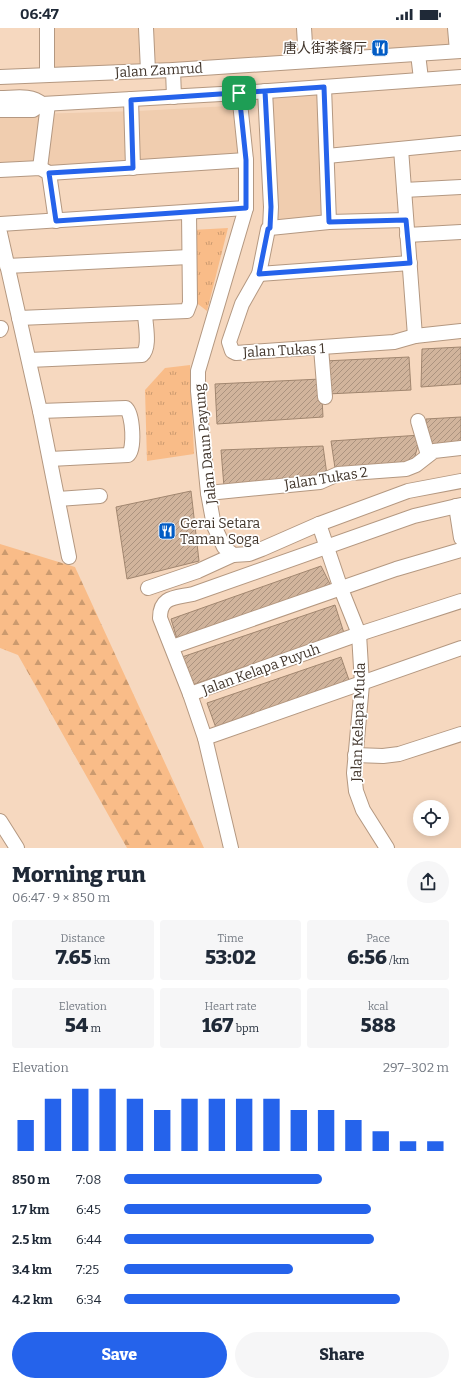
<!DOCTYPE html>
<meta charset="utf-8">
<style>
:root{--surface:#fff;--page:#f6f6f7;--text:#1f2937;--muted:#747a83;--accent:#2563eb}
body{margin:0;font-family:Bitter,"Noto Sans SC",serif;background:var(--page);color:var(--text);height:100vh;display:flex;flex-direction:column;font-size:15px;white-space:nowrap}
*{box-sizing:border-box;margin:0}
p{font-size:13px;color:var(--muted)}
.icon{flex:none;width:22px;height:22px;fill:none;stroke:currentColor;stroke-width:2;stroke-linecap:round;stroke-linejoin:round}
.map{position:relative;height:820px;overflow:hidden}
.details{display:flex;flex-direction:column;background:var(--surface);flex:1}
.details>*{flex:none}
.buttons{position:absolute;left:413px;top:772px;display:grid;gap:8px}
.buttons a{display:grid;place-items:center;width:36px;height:36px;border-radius:50%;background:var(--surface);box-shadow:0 2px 10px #0003;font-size:20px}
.pin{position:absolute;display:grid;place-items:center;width:34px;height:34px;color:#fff;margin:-17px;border-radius:8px;box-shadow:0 2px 6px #0006}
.round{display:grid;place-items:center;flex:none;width:42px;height:42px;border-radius:21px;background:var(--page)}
.overview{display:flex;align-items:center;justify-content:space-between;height:68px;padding:0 12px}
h1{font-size:22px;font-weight:800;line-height:30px}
.figures{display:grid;grid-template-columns:repeat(3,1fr);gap:6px;height:68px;padding:4px 12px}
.figures div{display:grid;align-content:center;border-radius:4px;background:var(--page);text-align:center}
.figures b{font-size:20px;font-weight:800}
.figures small{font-size:11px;font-weight:400}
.figures p{font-size:11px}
.chart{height:112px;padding:8px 12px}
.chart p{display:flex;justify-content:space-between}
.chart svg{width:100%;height:72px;margin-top:4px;stroke:var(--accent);stroke-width:6}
.button{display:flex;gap:8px;margin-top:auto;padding:8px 12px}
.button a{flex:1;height:46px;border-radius:24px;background:var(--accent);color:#fff;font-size:16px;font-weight:800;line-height:46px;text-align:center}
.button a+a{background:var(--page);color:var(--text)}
ul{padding:0 12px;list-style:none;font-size:13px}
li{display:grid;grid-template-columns:64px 48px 1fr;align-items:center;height:30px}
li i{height:10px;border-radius:5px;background:var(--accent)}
.status{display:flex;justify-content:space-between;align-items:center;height:28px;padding:0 20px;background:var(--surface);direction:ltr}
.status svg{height:11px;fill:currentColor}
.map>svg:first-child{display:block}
</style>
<div class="status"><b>06:47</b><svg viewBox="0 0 49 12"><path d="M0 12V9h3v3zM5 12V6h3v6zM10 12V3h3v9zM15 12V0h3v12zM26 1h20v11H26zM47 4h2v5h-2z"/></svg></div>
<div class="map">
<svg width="461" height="820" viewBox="0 0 461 820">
<defs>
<pattern id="grass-tufts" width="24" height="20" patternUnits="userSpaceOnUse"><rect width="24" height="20" fill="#f9bc88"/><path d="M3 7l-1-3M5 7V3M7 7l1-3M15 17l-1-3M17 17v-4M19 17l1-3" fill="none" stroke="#cb9a6f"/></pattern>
<pattern id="forest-firs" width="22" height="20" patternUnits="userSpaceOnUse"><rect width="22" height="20" fill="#f9bc88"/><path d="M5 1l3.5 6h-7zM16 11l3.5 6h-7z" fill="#cb9a6f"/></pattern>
<pattern id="building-hatch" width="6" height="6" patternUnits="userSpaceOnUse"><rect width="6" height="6" fill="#d1b49c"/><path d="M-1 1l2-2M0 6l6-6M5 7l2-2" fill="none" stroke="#ab937f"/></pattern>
</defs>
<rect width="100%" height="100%" fill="#f6d8bf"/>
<g fill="#f0cdaf">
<polygon points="43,0 461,0 461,27 44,51"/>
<polygon points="328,65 332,197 271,203 262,69"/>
<polygon points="246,77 251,135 0,144 0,87 138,83"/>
</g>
<g fill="url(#grass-tufts)">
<polygon points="228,200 207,283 194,273 192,202"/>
<polygon points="190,337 194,426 147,433 145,362 165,340"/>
</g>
<polygon fill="url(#forest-firs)" points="0,516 75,539 204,820 127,820 18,627 0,620"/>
<g fill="url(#building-hatch)" stroke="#a1866f">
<polygon points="461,319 461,356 421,359 422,321"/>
<polygon points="409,329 411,362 327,366 324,333"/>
<polygon points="321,351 323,389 217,396 215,356"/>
<polygon points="461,389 461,418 427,420 426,391"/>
<polygon points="421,407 413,435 335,440 331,413"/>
<polygon points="323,418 327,447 224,459 221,422"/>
<polygon points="191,463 199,533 127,551 116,479"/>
<polygon points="321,538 331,558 177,611 171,591"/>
<polygon points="335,577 344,605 192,657 182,629"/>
<polygon points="341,629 350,655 216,700 207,675"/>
</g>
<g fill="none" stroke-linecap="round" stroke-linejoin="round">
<defs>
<g id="minor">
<polyline points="47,0 47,47"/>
<polyline points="146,0 148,43"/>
<polyline points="304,0 306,32"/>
<polyline points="455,0 457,23"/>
<polyline points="418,26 421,51"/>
<polyline points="173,42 174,69"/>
<polyline points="0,49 173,42 461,23"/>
<polyline points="324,59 329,194"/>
<polyline points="265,63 271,179 270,200 268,201 259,246 242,276 229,314 232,323 236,325 394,314 415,308 461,303"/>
<polyline points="239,65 246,132 246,180 198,343 198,363 208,465 214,498 224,519 233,527 249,526 262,521 319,496 408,463 461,453"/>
<path d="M0,70C14,70 31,66 42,76"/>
<polyline points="131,71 133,140"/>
<polyline points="42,76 239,65 461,49"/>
<polyline points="0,82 33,82 42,76"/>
<polyline points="401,121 415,308"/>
<polyline points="327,128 461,115"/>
<polyline points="40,140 48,76"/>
<polyline points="0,142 40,140 49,145 246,132"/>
<polyline points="49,145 56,193"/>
<polyline points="404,162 461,159"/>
<polyline points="0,196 246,180"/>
<polyline points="270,200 329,194 406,192"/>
<polyline points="0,205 40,383 69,529"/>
<polyline points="407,207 461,204"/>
<polyline points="7,238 189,229"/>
<polyline points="259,246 410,235"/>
<polyline points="19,290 187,283 190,275 189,184"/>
<polyline points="0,302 1,300"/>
<polyline points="321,320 325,369"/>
<path d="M29,332L142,327C151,319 145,296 145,285"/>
<path d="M40,383L126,380C133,386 135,422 128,427L50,431"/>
<polyline points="418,393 428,427"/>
<polyline points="208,465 320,454 338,446 406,441 416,437 434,423 461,420"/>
<polyline points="58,471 100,468"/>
<polyline points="456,478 461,510"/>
<polyline points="319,496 341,561 359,606 362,656 354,745 356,763 363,782 387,820"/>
<polyline points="148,560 198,543 233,527"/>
<polyline points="172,619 396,541 461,522"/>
<path d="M190,666L160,590C160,568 175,570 193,566L414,488L461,477"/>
<polyline points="205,710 461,620"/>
<polyline points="355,727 383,728 399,726 461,706"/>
<polyline points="0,793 17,820"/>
<polyline points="231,820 205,710 190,666 359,606 461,573"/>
</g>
</defs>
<use href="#minor" stroke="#b49881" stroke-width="16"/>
<use href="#minor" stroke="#fff" stroke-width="14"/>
</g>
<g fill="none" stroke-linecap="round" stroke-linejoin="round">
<defs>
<path id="route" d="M239,65L246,132V180L56,193L49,145L133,140L131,72C195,68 260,63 324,59L329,194L406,192L410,235L259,246L268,201L270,200L271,179L265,63L239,65"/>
</defs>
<use href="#route" stroke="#fff" stroke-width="8"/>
<use href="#route" stroke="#2563eb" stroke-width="5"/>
</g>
<defs>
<symbol id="restaurant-square" viewBox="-11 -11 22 22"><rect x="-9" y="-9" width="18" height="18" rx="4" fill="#025cc5" stroke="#fff"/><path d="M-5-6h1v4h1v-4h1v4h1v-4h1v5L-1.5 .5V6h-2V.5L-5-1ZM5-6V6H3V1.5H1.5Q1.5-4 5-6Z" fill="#fff"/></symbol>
</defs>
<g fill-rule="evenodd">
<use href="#restaurant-square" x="370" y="10" width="20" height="20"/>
<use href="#restaurant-square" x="157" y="493" width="20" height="20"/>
</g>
<g text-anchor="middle" stroke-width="3.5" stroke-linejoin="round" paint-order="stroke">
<g font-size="14" fill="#41352b" stroke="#fff" text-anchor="end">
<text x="367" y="25">唐人街茶餐厅</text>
<text x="180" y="500" text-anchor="start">Gerai Setara<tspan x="180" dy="16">Taman Soga</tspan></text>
</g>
<g font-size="14" fill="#41352b" stroke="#fff">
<text transform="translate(159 42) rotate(-3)" y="5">Jalan Zamrud</text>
<text transform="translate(284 322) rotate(-3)" y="5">Jalan Tukas 1</text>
<text transform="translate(205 416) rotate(-96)" y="5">Jalan Daun Payung</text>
<text transform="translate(326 450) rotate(-9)" y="5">Jalan Tukas 2</text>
<text transform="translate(261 641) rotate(-20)" y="5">Jalan Kelapa Puyuh</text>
<text transform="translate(358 694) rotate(-88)" y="5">Jalan Kelapa Muda</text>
</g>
</g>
</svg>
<div class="buttons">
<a><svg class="icon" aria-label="locate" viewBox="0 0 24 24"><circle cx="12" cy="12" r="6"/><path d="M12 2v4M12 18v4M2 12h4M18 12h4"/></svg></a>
</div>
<div class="pin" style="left:239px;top:65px;background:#1e9e55"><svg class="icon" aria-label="arrive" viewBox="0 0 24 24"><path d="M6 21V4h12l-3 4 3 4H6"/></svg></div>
</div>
<section class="details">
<div class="overview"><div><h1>Morning run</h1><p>06:47 · 9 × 850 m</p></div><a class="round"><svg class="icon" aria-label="share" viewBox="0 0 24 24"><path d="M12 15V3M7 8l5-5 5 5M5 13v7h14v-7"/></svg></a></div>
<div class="figures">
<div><p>Distance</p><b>7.65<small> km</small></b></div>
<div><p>Time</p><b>53:02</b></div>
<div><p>Pace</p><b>6:56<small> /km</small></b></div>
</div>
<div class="figures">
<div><p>Elevation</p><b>54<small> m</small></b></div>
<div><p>Heart rate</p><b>167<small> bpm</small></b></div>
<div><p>kcal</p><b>588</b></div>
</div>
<div class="chart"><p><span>Elevation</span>297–302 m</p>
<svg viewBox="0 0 160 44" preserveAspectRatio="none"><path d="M5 44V25M15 44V12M25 44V6M35 44V6M45 44V12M55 44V19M65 44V12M75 44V12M85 44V12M95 44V12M105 44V19M115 44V19M125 44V25M135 44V32M145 44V38M155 44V38"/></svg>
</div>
<ul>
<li><b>850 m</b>7:08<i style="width:61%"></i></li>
<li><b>1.7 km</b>6:45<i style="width:76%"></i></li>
<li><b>2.5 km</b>6:44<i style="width:77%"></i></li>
<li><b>3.4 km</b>7:25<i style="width:52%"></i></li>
<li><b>4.2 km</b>6:34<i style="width:85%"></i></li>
</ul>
<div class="button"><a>Save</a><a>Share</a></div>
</section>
